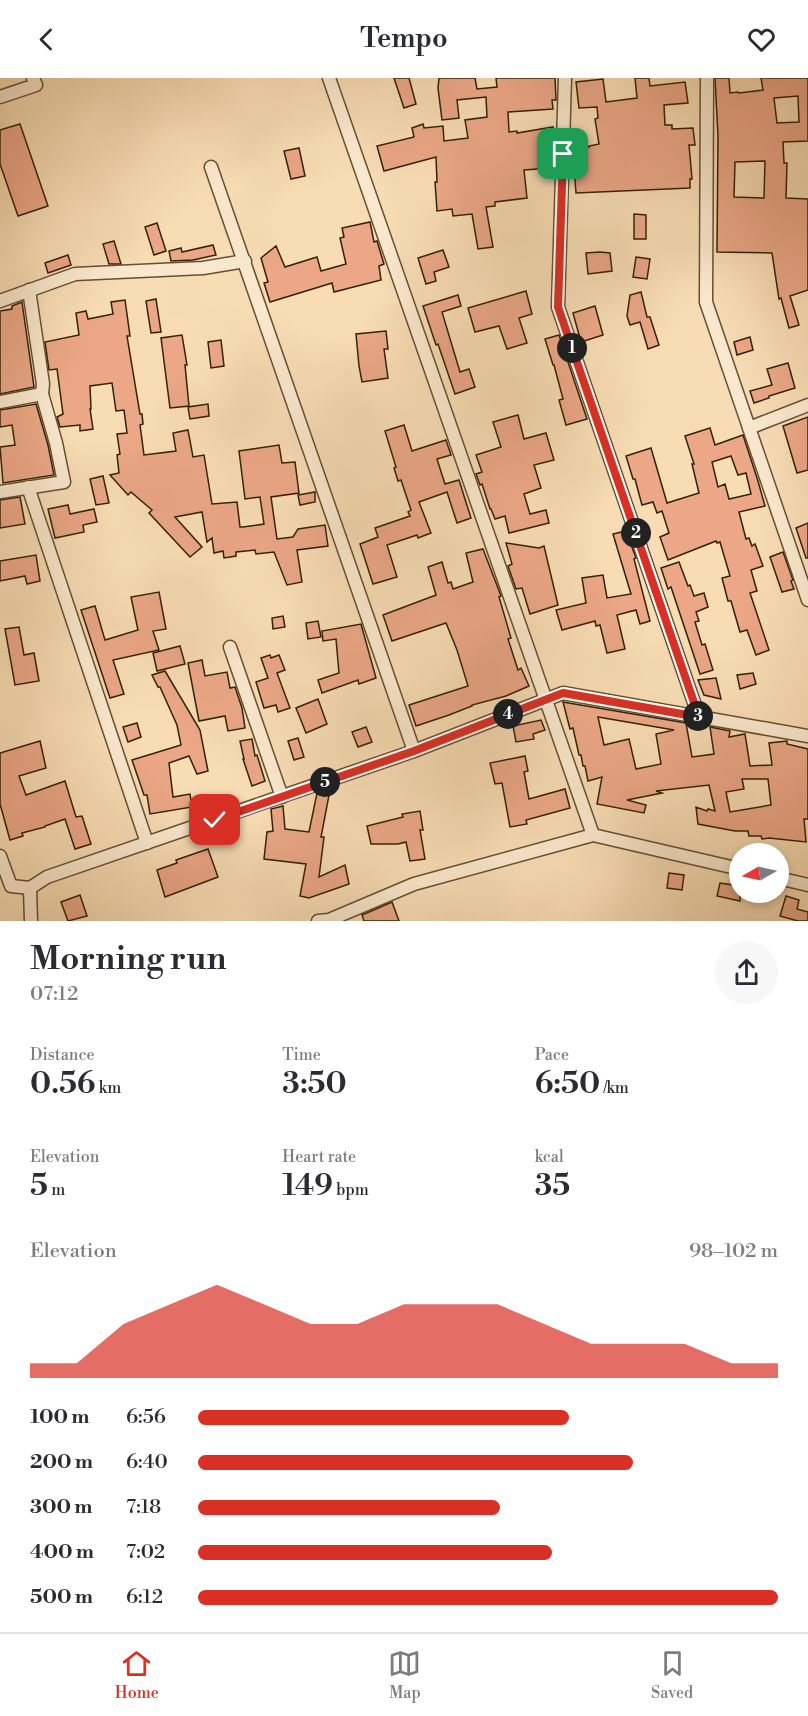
<!DOCTYPE html>
<meta charset="utf-8">
<style>
:root{--surface:#fff;--page:#f7f7f7;--text:#2b2b33;--muted:#7c7c81;--line:#e1e1e2;--accent:#d93025}
body{margin:0;font-family:"Libre Bodoni",serif;background:var(--page);color:var(--text);height:100vh;display:flex;flex-direction:column;font-size:22px;white-space:nowrap}
*{box-sizing:border-box;margin:0}
p{font-size:20px;color:var(--muted)}
.icon{flex:none;width:33px;height:33px;fill:none;stroke:currentColor;stroke-width:2;stroke-linecap:round;stroke-linejoin:round}
.map{position:relative;height:843px;overflow:hidden}
.side{display:flex;flex-direction:column;background:var(--surface);flex:1}
.side>*{flex:none}
.needle{width:39px;rotate:261deg}
.tools{position:absolute;left:729px;top:765px;display:grid;gap:12px}
.tools a{display:grid;place-items:center;width:60px;height:60px;border-radius:50%;background:var(--surface);box-shadow:0 3px 9px #0003;font-size:30px}
.pin{position:absolute;display:grid;place-items:center;width:51px;height:51px;color:#fff;margin:-26px;border-radius:12px;box-shadow:0 3px 9px #0006}
.km{position:absolute;width:30px;height:30px;margin:-15px;border-radius:50%;background:#222;color:#fff;font-size:16px;line-height:30px;text-align:center}
.round{display:grid;place-items:center;flex:none;width:63px;height:63px;border-radius:32px;background:var(--page)}
.headline{display:flex;align-items:center;justify-content:space-between;height:102px;padding:0 30px}
h1{font-size:33px;font-weight:600;line-height:45px}
.stats{display:grid;grid-template-columns:repeat(3,1fr);gap:9px;height:102px;padding:6px 30px}
.stats div{display:grid;align-content:center}
.stats b{font-size:30px;font-weight:600}
.stats small{font-size:16px;font-weight:400}
.stats p{font-size:16px}
.chart{height:168px;padding:12px 30px}
.chart p{display:flex;justify-content:space-between}
.chart svg{width:100%;height:108px;margin-top:6px;fill:var(--accent);opacity:.7}
ul{padding:0 30px;list-style:none;font-size:20px}
li{display:grid;grid-template-columns:96px 72px 1fr;align-items:center;height:45px}
li i{height:15px;border-radius:8px;background:var(--accent)}
header{display:flex;justify-content:space-between;align-items:center;height:78px;padding:0 30px;background:var(--surface);font-size:27px;font-weight:600}
.dock{display:flex;justify-content:space-around;align-items:center;height:84px;border-top:2px solid var(--line);background:var(--surface);font-size:16px;color:var(--muted)}
.dock a{display:grid;justify-items:center;gap:3px}
.dock .on{color:var(--accent)}
.map>svg:first-child{display:block}
</style>
<header><svg class="icon" aria-label="back" viewBox="0 0 24 24"><path d="M15 5l-7 7 7 7"/></svg>Tempo<svg class="icon" aria-label="heart" viewBox="0 0 24 24"><path d="M12 20l-8-8c-3-5 5-10 8-4 3-6 11-1 8 4z"/></svg></header>
<div class="map">
<svg width="808" height="843" viewBox="0 0 808 843">
<rect width="100%" height="100%" fill="#f8dcb4"/>
<filter id="stains"><feTurbulence type="fractalNoise" baseFrequency=".00333" numOctaves="4"/><feColorMatrix values="0 0 0 0 .2 0 0 0 0 .09 0 0 0 0 .02 0 0 0 .5 -.17"/></filter>
<radialGradient id="worn" r=".72"><stop offset=".6" stop-color="#630" stop-opacity="0"/><stop offset="1" stop-color="#630" stop-opacity=".3"/></radialGradient>
<g fill="#eba786" stroke="#332105" stroke-width="1.5" fill-rule="evenodd">
<polygon points="394,0 409,0 416,26 404,30"/>
<polygon points="439,0 475,0 477,11 497,9 496,0 555,0 556,22 552,22 553,31 508,34 509,54 517,53 517,55 553,49 553,66 551,66 552,90 524,92 527,120 495,124 495,128 486,129 493,169 478,171 472,136 453,138 452,131 437,133 435,104 437,104 436,79 384,93 377,68 414,59 412,50 423,46 424,50 443,48 444,63 468,60 465,42 487,39 486,19 457,22 459,40 442,42 438,10"/>
<polygon points="635,0 649,0 650,8 685,4 688,25 664,27 665,47 672,47 672,51 693,50 695,67 689,67 692,101 690,101 690,110 576,115 574,90 576,89 575,85 577,85 576,71 589,69 589,68 599,66 595,41 598,40 597,29 579,30 576,4 603,1 606,24 637,20"/>
<path d="M715,0H729L730,15L738,14L739,15L763,12L761,0H808V63L783,64L784,85H787L786,120L808,121V212L790,218L799,247L789,250L781,220L779,221L772,175L717,174L718,58ZM798,18L799,44L777,45L774,20ZM765,83L764,120L734,119L735,84Z"/>
<polygon points="20,46 48,128 18,138 0,86 0,52"/>
<polygon points="299,70 305,98 291,101 284,73"/>
<polygon points="634,136 646,137 646,161 634,161"/>
<polygon points="370,144 374,164 377,163 384,186 379,188 381,202 334,214 332,205 270,224 264,205 268,204 261,180 276,168 285,189 317,179 321,193 346,186 340,160 344,159 342,150"/>
<polygon points="157,145 166,173 154,177 145,149"/>
<polygon points="114,163 121,186 109,186 103,166"/>
<polygon points="213,167 216,177 193,182 171,183 169,173 181,170 182,174"/>
<polygon points="443,172 449,189 434,194 436,203 426,206 418,180"/>
<polygon points="600,174 610,175 612,193 588,196 586,175"/>
<polygon points="68,177 71,187 48,195 45,185"/>
<polygon points="636,179 650,181 647,201 633,199"/>
<polygon points="526,213 532,236 519,240 527,265 507,271 499,248 475,254 468,230"/>
<polygon points="641,214 647,239 650,239 659,267 648,271 640,244 630,247 627,238 630,217"/>
<polygon points="458,217 461,228 442,234 460,294 469,291 475,309 455,316 438,266 436,267 423,228"/>
<polygon points="156,221 161,254 151,255 146,223"/>
<polygon points="125,222 130,258 127,258 140,336 142,336 143,346 140,347 144,377 176,373 173,355 188,352 193,379 204,377 212,426 237,424 240,449 243,449 264,446 260,419 245,421 239,373 279,367 282,385 295,384 299,415 271,419 277,461 293,459 298,451 325,447 328,468 297,472 302,504 287,507 274,474 256,476 255,472 236,474 236,478 224,480 223,473 214,475 212,460 207,464 202,434 175,439 202,469 190,479 149,435 152,432 131,414 128,417 110,397 119,395 117,377 120,376 117,356 127,355 124,332 116,333 112,305 90,308 91,331 90,331 93,351 80,353 80,347 60,349 57,339 63,336 57,291 49,292 45,264 79,257 76,235 86,233 88,241 113,236 111,224"/>
<polygon points="22,224 34,309 0,316 0,233 12,231 12,228"/>
<polygon points="595,228 603,257 581,264 573,235"/>
<polygon points="386,253 388,271 384,271 388,300 362,304 359,288 356,256"/>
<polygon points="182,257 187,287 185,287 189,328 170,330 161,260"/>
<polygon points="559,257 587,341 566,347 559,322 563,321 554,287 553,287 545,261"/>
<polygon points="750,259 753,272 737,277 734,264"/>
<polygon points="221,262 224,288 211,290 208,264"/>
<polygon points="788,285 795,310 769,318 769,320 754,325 750,313 772,307 767,291"/>
<polygon points="36,326 48,367 54,397 3,405 0,369 15,367 12,347 0,349 0,332"/>
<polygon points="208,326 209,338 190,341 188,329"/>
<polygon points="518,337 524,361 546,355 554,382 534,387 541,410 524,416 530,436 546,432 549,445 509,455 505,438 495,441 491,431 490,431 482,406 480,407 476,396 482,394 476,377 501,369 493,344"/>
<polygon points="808,339 808,392 797,395 783,348"/>
<polygon points="404,347 412,373 446,362 451,377 437,381 445,406 459,402 471,440 457,445 447,414 419,424 431,455 418,460 417,457 387,467 397,499 373,506 360,466 378,459 375,450 410,438 408,434 411,432 401,402 398,403 394,390 396,389 385,353"/>
<path d="M710,350L715,367L743,357L758,403L765,428L739,434L746,461L749,460L752,468L755,466L763,488L751,492L757,513L750,515L769,572L756,577L747,552L740,554L731,523H728L722,500L730,498L720,464L717,465L716,463L668,482L660,459L669,455L662,433L657,435L653,424L642,427L635,401H633L626,378L651,370L667,425L699,415L692,386H694L685,358ZM731,378L738,397L746,395L751,416L729,421L725,406L718,409L712,384Z"/>
<polygon points="103,398 109,425 96,427 90,401"/>
<polygon points="315,414 315,424 300,427 298,417"/>
<polygon points="20,419 25,446 0,450 0,422"/>
<polygon points="68,427 70,436 94,431 97,444 83,447 84,454 55,460 48,431"/>
<polygon points="808,445 808,480 806,480 796,450"/>
<polygon points="626,453 636,480 634,481 650,543 640,546 636,532 617,537 625,571 607,575 600,547 596,548 595,543 562,552 556,532 586,525 582,500 603,497 607,520 631,516 613,456"/>
<polygon points="506,465 539,470 544,468 558,527 530,536 522,510 516,511 508,488 512,486"/>
<polygon points="483,471 501,518 499,519 511,560 508,561 518,592 521,590 529,608 506,618 472,627 472,628 449,637 416,648 409,627 468,608 457,572 446,545 392,563 383,537 436,517 428,489 442,484 448,505 451,504 453,511 473,504 466,475"/>
<polygon points="783,474 793,502 791,503 794,511 782,514 770,479"/>
<polygon points="36,477 40,503 27,506 25,498 0,503 0,483"/>
<polygon points="679,484 688,508 690,507 694,518 704,515 708,529 696,534 699,543 695,544 702,567 705,566 713,592 700,596 671,509 668,511 661,490"/>
<polygon points="159,514 166,551 153,553 159,572 113,582 124,616 110,620 81,532 95,528 105,562 138,552 131,519"/>
<polygon points="283,538 285,549 273,551 272,540"/>
<polygon points="318,543 321,559 308,561 306,545"/>
<polygon points="361,546 376,600 359,606 358,602 322,615 318,602 339,595 336,561 323,563 322,553"/>
<polygon points="19,549 24,577 34,575 39,603 15,607 5,551"/>
<polygon points="180,568 185,586 157,593 153,575"/>
<polygon points="270,577 271,580 279,577 285,592 277,595 290,630 278,634 276,627 264,630 256,604 268,600 261,580"/>
<polygon points="202,582 205,598 227,594 230,610 235,609 242,630 245,650 228,653 225,638 199,643 188,585"/>
<polygon points="165,593 200,652 208,693 197,696 189,678 169,685 173,719 190,716 192,729 150,736 147,717 144,717 132,682 181,667 177,647 160,609 158,609 152,597"/>
<polygon points="753,595 756,606 740,611 737,597"/>
<polygon points="716,600 721,621 704,617 698,602"/>
<polygon points="318,621 327,646 306,655 296,630"/>
<path d="M563,624L686,645L692,679L714,676L710,649L730,653L729,659L745,656L750,688L772,687L769,665L787,663V666L808,671V741H804L806,764L769,760L762,761L761,758H749L748,753H735L698,746L696,729L707,733L708,731L715,733L709,707L656,713L662,715L627,722L646,727L644,735L597,726L602,699L588,703L585,688H583L581,677H579L573,650L570,651ZM598,639L674,652L656,656L661,686L636,691L629,661L604,667ZM742,701H768L771,727L730,734L726,714L744,711Z"/>
<polygon points="541,642 545,652 533,656 534,661 516,664 513,648"/>
<polygon points="137,645 141,659 128,664 123,649"/>
<polygon points="366,649 372,664 358,669 352,654"/>
<polygon points="298,660 304,679 294,682 288,663"/>
<polygon points="252,661 255,678 257,677 265,703 252,708 243,681 244,681 240,663"/>
<polygon points="40,663 46,690 19,698 26,717 65,703 76,739 82,738 91,766 75,771 65,741 45,748 45,749 22,755 23,758 10,762 0,726 0,675"/>
<polygon points="525,678 528,693 524,694 529,721 565,711 570,730 526,742 527,746 510,749 502,705 495,706 490,685"/>
<polygon points="327,712 330,712 321,759 324,759 319,799 345,787 349,806 309,820 300,818 306,786 264,781 267,754 273,753 271,731 283,728 285,751 309,754 317,715"/>
<polygon points="420,733 423,752 420,752 425,781 410,783 406,764 398,766 371,766 367,748 403,739 402,736"/>
<polygon points="208,771 218,799 165,819 157,792 177,785 176,782"/>
<polygon points="669,795 684,797 682,812 667,810"/>
<polygon points="720,805 740,808 740,823 717,818"/>
<polygon points="80,817 87,838 68,843 61,824"/>
<polygon points="786,818 799,822 797,831 808,834 808,843 798,843 780,838"/>
<polygon points="392,824 399,843 364,843 362,837"/>
</g>
<g fill="none" stroke-linecap="round" stroke-linejoin="round">
<defs>
<g id="minor">
<polyline points="329,0 593,757"/>
<polyline points="565,0 558,229 699,639"/>
<polyline points="707,0 706,224 808,522"/>
<polyline points="0,19 36,7 33,0"/>
<polyline points="211,89 414,673"/>
<polyline points="0,223 75,196 203,190 245,183"/>
<polyline points="0,324 42,316"/>
<polyline points="749,350 808,327"/>
<polyline points="28,409 147,765"/>
<polyline points="0,414 64,404 56,365 42,316 43,306 29,212"/>
<polyline points="230,569 282,719"/>
<polyline points="0,778 11,808 30,810 47,799 414,673 563,615 808,658"/>
<polyline points="778,800 808,807"/>
<polyline points="30,810 31,843"/>
<polyline points="318,843 329,842 414,806 593,757 740,791"/>
</g>
</defs>
<use href="#minor" stroke="#645031" stroke-width="15"/>
<use href="#minor" stroke="#fae8ce" stroke-width="12"/>
</g>
<g fill="none" stroke-linecap="round" stroke-linejoin="round">
<defs>
<polyline id="route" points="215,742 414,673 563,615 699,639 558,229 563,76"/>
</defs>
<use href="#route" stroke="#fff" stroke-width="12"/>
<use href="#route" stroke="#d93025" stroke-width="8"/>
</g>
<rect width="100%" height="100%" filter="url(#stains)"/>
<rect width="100%" height="100%" fill="url(#worn)"/>
</svg>
<div class="tools">
<a><svg class="needle" viewBox="-14 -14 28 28"><path d="M0-13l5 13h-10z" fill="#e53935"/><path d="M0 13l5-13h-10z" fill="#7c7c81"/></svg></a>
</div>
<div class="pin" style="left:563px;top:76px;background:#1e9e55"><svg class="icon" aria-label="arrive" viewBox="0 0 24 24"><path d="M6 21V4h12l-3 4 3 4H6"/></svg></div>
<div class="pin" style="left:215px;top:742px;background:#d93025"><svg class="icon" aria-label="check" viewBox="0 0 24 24"><path d="M5 12l5 5 9-10"/></svg></div>
<b class="km" style="left:572px;top:270px">1</b>
<b class="km" style="left:636px;top:455px">2</b>
<b class="km" style="left:698px;top:638px">3</b>
<b class="km" style="left:508px;top:636px">4</b>
<b class="km" style="left:325px;top:704px">5</b>
</div>
<section class="side">
<div class="headline"><div><h1>Morning run</h1><p>07:12</p></div><a class="round"><svg class="icon" aria-label="share" viewBox="0 0 24 24"><path d="M12 15V3M7 8l5-5 5 5M5 13v7h14v-7"/></svg></a></div>
<div class="stats">
<div><p>Distance</p><b>0.56<small> km</small></b></div>
<div><p>Time</p><b>3:50</b></div>
<div><p>Pace</p><b>6:50<small> /km</small></b></div>
</div>
<div class="stats">
<div><p>Elevation</p><b>5<small> m</small></b></div>
<div><p>Heart rate</p><b>149<small> bpm</small></b></div>
<div><p>kcal</p><b>35</b></div>
</div>
<div class="chart"><p><span>Elevation</span>98–102 m</p>
<svg viewBox="0 0 160 44" preserveAspectRatio="none"><path d="M0 44V38L10 38L20 22L30 14L40 6L50 14L60 22L70 22L80 14L90 14L100 14L110 22L120 30L130 30L140 30L150 38L160 38V44z"/></svg>
</div>
<ul>
<li><b>100 m</b>6:56<i style="width:64%"></i></li>
<li><b>200 m</b>6:40<i style="width:75%"></i></li>
<li><b>300 m</b>7:18<i style="width:52%"></i></li>
<li><b>400 m</b>7:02<i style="width:61%"></i></li>
<li><b>500 m</b>6:12<i style="width:100%"></i></li>
</ul>
</section>
<nav class="dock">
<a class="on"><svg class="icon" aria-label="home" viewBox="0 0 24 24"><path d="M3 11l9-7 9 7M6 9v11h12V9"/></svg>Home</a>
<a><svg class="icon" aria-label="map" viewBox="0 0 24 24"><path d="M3 6l6-2 6 2 6-2v14l-6 2-6-2-6 2zM9 4v14M15 6v14"/></svg>Map</a>
<a><svg class="icon" aria-label="saved" viewBox="0 0 24 24"><path d="M7 4h10v16l-5-4-5 4z"/></svg>Saved</a>
</nav>
